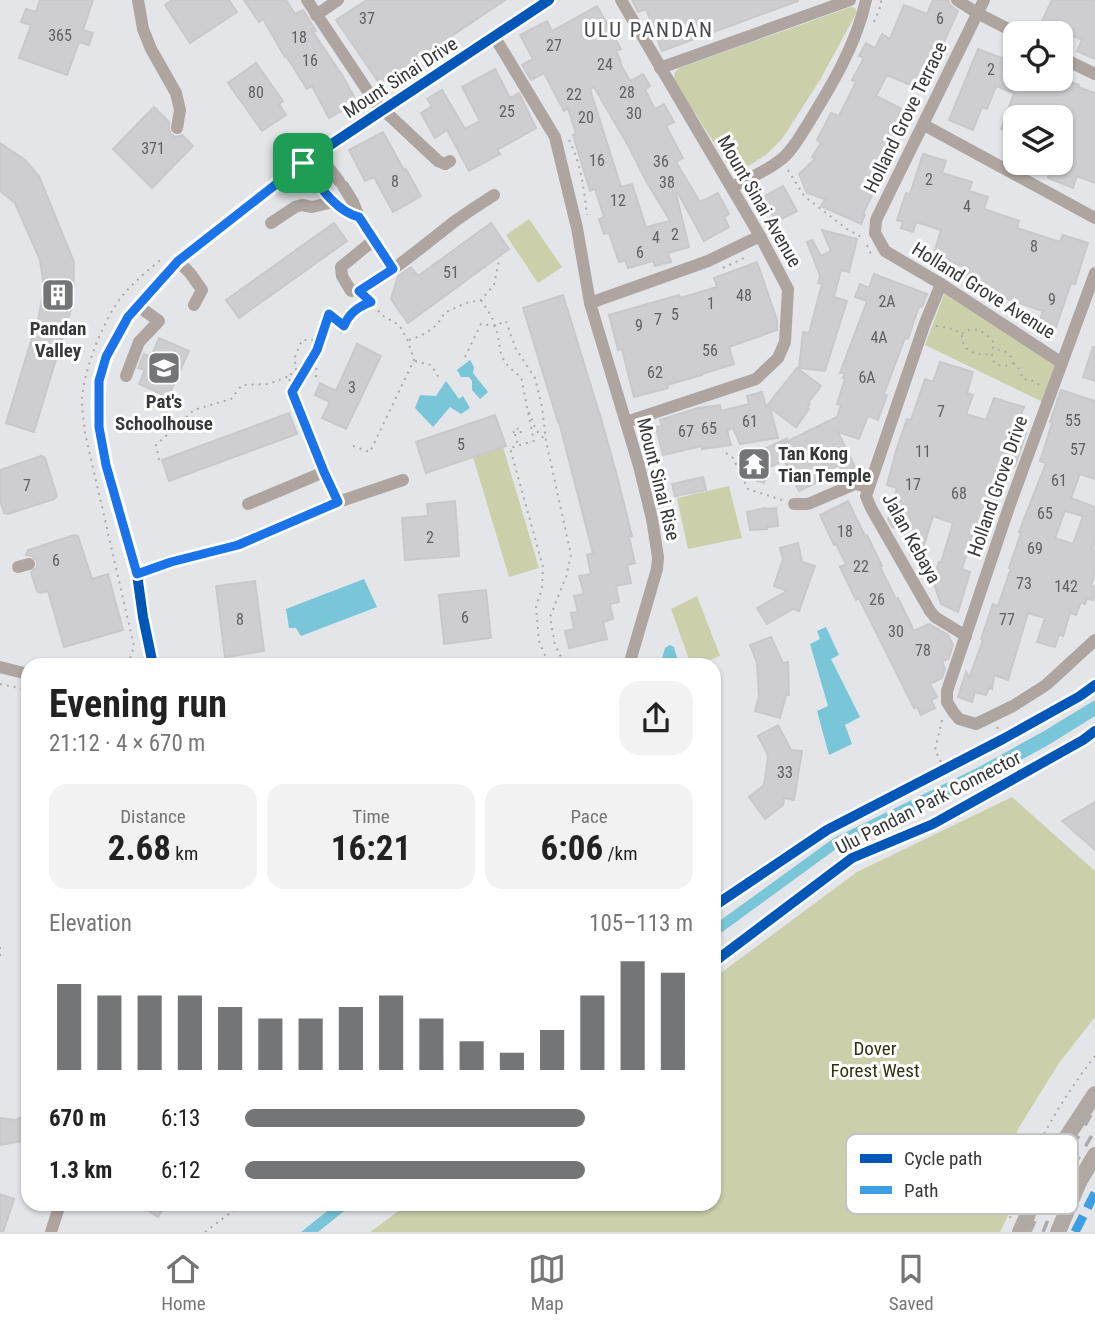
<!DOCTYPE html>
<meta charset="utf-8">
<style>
:root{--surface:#fff;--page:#f2f2f2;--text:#222;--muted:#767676;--line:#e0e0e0;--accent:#737577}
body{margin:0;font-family:"Roboto Condensed",sans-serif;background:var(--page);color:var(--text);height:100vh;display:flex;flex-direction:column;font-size:26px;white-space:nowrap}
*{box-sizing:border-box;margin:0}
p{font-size:23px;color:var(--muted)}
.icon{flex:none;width:38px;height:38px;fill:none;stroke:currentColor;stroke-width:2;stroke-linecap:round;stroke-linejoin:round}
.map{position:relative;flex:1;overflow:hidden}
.side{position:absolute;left:21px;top:658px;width:700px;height:553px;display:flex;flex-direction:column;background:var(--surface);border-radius:21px;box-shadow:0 2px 5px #0004}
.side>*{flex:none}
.tools{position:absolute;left:1003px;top:21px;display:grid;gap:14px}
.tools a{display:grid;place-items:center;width:70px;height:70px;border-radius:14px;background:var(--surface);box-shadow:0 2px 5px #0004;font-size:35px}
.pin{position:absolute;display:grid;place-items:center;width:60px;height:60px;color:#fff;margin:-30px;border-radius:14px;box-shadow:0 4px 10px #0006}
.round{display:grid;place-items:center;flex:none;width:74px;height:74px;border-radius:21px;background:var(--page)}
.overview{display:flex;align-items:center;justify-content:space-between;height:119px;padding:0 28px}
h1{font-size:38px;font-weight:700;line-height:52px}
.figures{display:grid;grid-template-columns:repeat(3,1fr);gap:10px;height:119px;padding:7px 28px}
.figures div{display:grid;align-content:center;border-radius:18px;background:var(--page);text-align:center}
.figures b{font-size:35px;font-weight:700}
.figures small{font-size:19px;font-weight:400}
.figures p{font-size:19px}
.chart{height:196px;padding:14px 28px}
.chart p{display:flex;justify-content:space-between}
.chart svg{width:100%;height:126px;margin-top:7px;stroke:var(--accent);stroke-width:6}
ul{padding:0 28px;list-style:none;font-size:23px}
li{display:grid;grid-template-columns:112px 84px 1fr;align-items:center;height:52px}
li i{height:18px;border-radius:9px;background:var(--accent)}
.menu{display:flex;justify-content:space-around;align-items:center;height:98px;border-top:2px solid var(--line);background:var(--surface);font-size:19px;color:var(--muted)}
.menu a{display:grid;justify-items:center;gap:4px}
.menu .active{color:var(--accent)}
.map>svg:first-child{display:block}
</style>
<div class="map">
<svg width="1095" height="1232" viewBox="0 0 1095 1232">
<rect width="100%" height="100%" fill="#e3e5e9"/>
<g fill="#cbd0ab">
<polygon points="851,7 855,8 857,12 820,80 782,139 767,154 739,172 731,169 673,79 675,72 679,68"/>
<polygon points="529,219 562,267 538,283 506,235"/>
<polygon points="945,292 1066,366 1051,406 925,345"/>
<polygon points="503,447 539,568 509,577 473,457"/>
<polygon points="729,486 742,538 688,549 677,498"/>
<polygon points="697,596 720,656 697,665 691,665 671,609"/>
<path d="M1012,797L1095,871V1017L1059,1063L1018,1129C1011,1146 1019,1161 1026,1177L1000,1232H370L408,1204H714V978L857,872Z"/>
</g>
<g fill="#79c6d9">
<polygon points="470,360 474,367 473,373 488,392 480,399 472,390 472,381 469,377 461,377 457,370"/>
<polygon points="446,381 459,399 463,396 470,408 461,414 450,407 433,427 415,408 420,395 436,396"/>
<polygon points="364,579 377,607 301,636 296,628 289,628 286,609"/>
<polygon points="826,627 839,655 831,659 860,717 845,725 852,744 829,755 817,711 828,706 810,644 820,639 817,631"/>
<polygon points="670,645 674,647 679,665 660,665 665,648"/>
<polygon points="1095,700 1095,716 1050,744 985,780 840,846 714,938 714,925 834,838 979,767 1044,731"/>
<polygon points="336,1204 353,1204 318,1232 301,1232"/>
</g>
<g fill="#ceced0" stroke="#c9c9cb" stroke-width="2" fill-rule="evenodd">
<polygon points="40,0 93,0 83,30 93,33 89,45 79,42 67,75 19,58 31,25 21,22 26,9 36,12"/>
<polygon points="172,0 229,0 237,12 190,43 165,5"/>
<polygon points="244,0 286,0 295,14 303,10 316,31 313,32 342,75 357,102 329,118 312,86 307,89 286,56 285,57 263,19 259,22"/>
<polygon points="367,0 505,0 380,84 336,20"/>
<polygon points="632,0 798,0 798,1 662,51 646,9 638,12"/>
<polygon points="933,0 948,0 950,5 958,11 922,90 887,75 876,96 906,111 887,151 892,153 863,214 865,215 861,224 821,206 825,199 807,193 799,174 815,159 812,157 821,143 817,140 831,113 839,116 856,82 852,80 864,58 859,56 866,43 875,48 882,34 890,39 904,5 927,14"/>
<polygon points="1052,0 1095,0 1095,59 1077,51 1082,40 1042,21"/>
<path d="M597,6L621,49L616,51L621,62L620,63L630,81L643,74L650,86L645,90L655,109L664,104L674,122L666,126L683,158L676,162L700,202L718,193L729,214L724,217L729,227L704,241L678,193L676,194L689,247L668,253L671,262L655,266L653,261L628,268L625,260L619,262L609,233L604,234L599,219L604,217L595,189L590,191L573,135L576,134L568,108L564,111L544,73L531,80L522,65L533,59L520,35L547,21L552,31ZM594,87L629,147L645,179L670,221L646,227L632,184L621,187L590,89Z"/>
<polygon points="978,49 1015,63 1009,79 1046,79 1060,84 1062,78 1079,85 1078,87 1095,93 1095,183 1077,176 1073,188 1048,178 1049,174 1021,164 1060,163 1060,117 1015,117 1015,134 1001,129 1014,93 996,86 987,109 982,107 973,130 949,120"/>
<polygon points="256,63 283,101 279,104 286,115 262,131 228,83"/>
<polygon points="495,69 510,98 519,93 536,128 497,150 500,154 469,171 447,130 435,138 421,113 432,106 427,99 442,90 465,129 480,121 462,87"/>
<polygon points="154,107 169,122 169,130 171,134 176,137 182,135 193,146 152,188 113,149"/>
<polygon points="383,132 404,170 406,169 421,196 393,212 374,177 365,181 349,150"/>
<polygon points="0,143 25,160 39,176 74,262 73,303 34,432 6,423 39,315 44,288 40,260 15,203 0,191"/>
<polygon points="923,154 946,161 942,173 972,182 969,191 988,197 984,209 1019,221 1017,228 1060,242 1063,235 1088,243 1075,284 1071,283 1056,327 1039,322 1043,311 1001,297 1002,295 964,283 969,268 933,256 941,230 916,222 913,232 901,228 903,222 897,220 906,193 910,194"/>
<polygon points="783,186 797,211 776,222 763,197"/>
<polygon points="334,223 347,241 239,318 226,300"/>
<polygon points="491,223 509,249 408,323 391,299 398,276 411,267 418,276"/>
<polygon points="822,230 857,239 849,272 841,270 834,297 847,301 825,371 799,368 803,332 809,333 822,284 818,283 820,276 807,242 812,240 821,256 831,251"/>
<polygon points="757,262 777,320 777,330 729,347 734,364 702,374 702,375 667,385 668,388 634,397 622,349 618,350 609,315 679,295 680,298 717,287 714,278"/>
<polygon points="874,274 927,294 922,307 919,306 908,339 905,338 884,394 887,395 878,420 868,416 859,439 838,432 855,467 843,473 839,465 821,474 824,479 799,491 784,460 763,470 766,476 764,483 757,481 746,457 788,438 784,443 837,417 841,405 837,404 845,379 843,378 845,373 840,373 867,301 855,297 860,284 869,288"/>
<polygon points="563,295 602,422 617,476 632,536 629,537 635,563 627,565 631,583 616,586 619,602 610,604 613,619 603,622 607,639 569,648 565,631 574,629 571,613 578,612 574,596 584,594 579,576 591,574 587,555 593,553 559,422 558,422 523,308"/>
<polygon points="159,338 189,351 168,397 139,384 145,370 138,368 144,354 151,357"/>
<polygon points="357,344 381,356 346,429 322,418 330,402 315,395 320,383 336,391"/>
<polygon points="1093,347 1095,347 1095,381 1083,377"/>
<polygon points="940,362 973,372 967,393 973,395 966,414 986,420 994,398 1024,407 1015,430 1026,433 1015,466 1011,465 999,499 997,499 985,533 974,530 962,569 970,572 958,612 941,604 933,581 939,562 941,563 953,523 933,516 920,558 910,555 904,531 892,527 888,519 897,488 887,485 896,451 907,419 911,420 925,379 933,382"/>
<polygon points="797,368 821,386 808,403 810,404 807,408 809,409 796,427 770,408 778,438 740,444 733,428 727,430 731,445 702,449 702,446 663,455 656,427 662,426 660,420 698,408 720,405 721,411 749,404 747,396 762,392 766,407"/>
<path d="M1061,390L1095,401V479L1080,474L1071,498L1095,507V542L1092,550L1095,551V573L1091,586L1095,587V593L1093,600L1087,598L1085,604L1081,602L1076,615L1070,613L1063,636L1059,634L1055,647L1037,642L1045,618L1028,613L1008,680L994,675L992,689L989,688L986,695L975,692L972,702L958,697L966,672L969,678L983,640L981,639L993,604L998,606L1011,568H1009L1021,533L1019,532L1046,463L1040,461L1052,423L1050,422ZM1065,511L1083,516L1073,544L1055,538Z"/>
<polygon points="289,413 297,434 169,481 162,460"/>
<polygon points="495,415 506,446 426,473 416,442"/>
<polygon points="41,456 45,458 57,496 54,499 8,514 4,513 0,500 0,470"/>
<polygon points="703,477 706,490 675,496 672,484"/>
<polygon points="455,501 459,556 405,560 402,518 428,516 427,504"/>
<polygon points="848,501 865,536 867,535 882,566 880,567 896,599 898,598 914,631 929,624 948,635 953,645 949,658 942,662 945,669 942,678 930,684 937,697 931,700 935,708 921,715 917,707 914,708 859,598 856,600 840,567 846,564 836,544 834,545 820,515"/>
<polygon points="765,508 765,509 776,508 778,526 767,527 767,529 750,530 747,512"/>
<polygon points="74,535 78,536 92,579 108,574 123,630 64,647 48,591 41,593 37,591 31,572 37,567 37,561 32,556 26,555 28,550"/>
<polygon points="798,543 802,562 815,566 799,611 793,609 767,624 757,608 787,591 774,586 783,559 780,548"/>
<polygon points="255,581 264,651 225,657 216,586"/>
<polygon points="486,590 491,638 444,644 439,595"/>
<polygon points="771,637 783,663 788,662 789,695 786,695 780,718 755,711 759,696 758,680 757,663 750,645"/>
<polygon points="778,725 791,750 802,751 794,800 784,798 783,805 765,819 749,797 764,785 766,771 768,755 758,736"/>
<polygon points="1095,802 1095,850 1062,821"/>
<polygon points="28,1114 28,1140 0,1145 0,1118 16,1120"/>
<polygon points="0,1194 14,1199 3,1232 0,1232"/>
<polygon points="138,1204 166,1204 158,1217"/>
</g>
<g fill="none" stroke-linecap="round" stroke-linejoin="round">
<g stroke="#aeaaa8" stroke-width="2" stroke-dasharray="2 5" stroke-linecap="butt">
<polyline points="874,22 881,5 881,0"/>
<path d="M569,140C581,163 584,190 587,215"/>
<polyline points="788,170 804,196 847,229 863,238"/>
<polyline points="867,245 871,254 873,255"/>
<polyline points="723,268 744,258"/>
<path d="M481,300C486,308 492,316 495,325C504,351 493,356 521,377L534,441L510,448L543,567L542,588L536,607L539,641L549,665"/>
<path d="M936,326C947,328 952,328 962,334"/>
<path d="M341,333C347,317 353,308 370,303"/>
<path d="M962,334C973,324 986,332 994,343C994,346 992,350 992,354C991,367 1005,368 1013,363C1012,353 1003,349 994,350"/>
<path d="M962,335C961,352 979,357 992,353"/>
<path d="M409,340C424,335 438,328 444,313L466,303L481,300L494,285L499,261"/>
<polyline points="318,347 329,314 344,326"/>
<polyline points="465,357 481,324 495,326 506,321 516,349 535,378 542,407 546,441 571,555 566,577 550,617 555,645 565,665"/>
<polyline points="415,361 431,365 440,379"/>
<polyline points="1013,363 1018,367 1023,379 1034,381 1041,386"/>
<polyline points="316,377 317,353"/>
<polyline points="291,388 289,376 297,368 294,359 302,340 314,340 318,350 295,387"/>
<polyline points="529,412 536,430 545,440"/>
<polyline points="514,433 513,430 520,428 521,432 515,434 518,446"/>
<polyline points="353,446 370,452 414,360 408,341 399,325 382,315 368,299"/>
<polyline points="726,453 733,458 748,489 782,500"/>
<polyline points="159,460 156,445 194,410 231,399 242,385 269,384 289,376"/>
<path d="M128,665L134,646L85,433C84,422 82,411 82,400C83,371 104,318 123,295C135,281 149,269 163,258"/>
<polyline points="0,684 28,690"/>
<polyline points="942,720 935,750 945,770"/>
<polyline points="997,727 1003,739"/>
<polyline points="0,947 0,961"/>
<path d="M1010,1218C1017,1199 1023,1180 1030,1162C1047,1125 1070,1088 1095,1056"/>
<polyline points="205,1232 242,1204"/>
</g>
<g stroke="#aea5a1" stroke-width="12">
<polyline points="138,0 143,29 151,49 176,93 180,110 177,128"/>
<polyline points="307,0 375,102 438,161 445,164 450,161"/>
<polyline points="621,0 760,236 788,289 785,342 778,358 756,379 626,422"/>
<polyline points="957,0 977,13 1016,33"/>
<polyline points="984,0 876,220 875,233 885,251 941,284 1062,363"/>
<polyline points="316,15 338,0"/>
<polyline points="494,36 555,137 577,228 590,303 639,466 652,519 658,557 657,569 629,665"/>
<polyline points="1060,57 1095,74"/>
<polyline points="660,68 850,0"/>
<polyline points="924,125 1095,218"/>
<polyline points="316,152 339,181"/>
<path d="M303,163C317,181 335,213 359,217"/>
<polyline points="343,186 353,202 359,217 393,269"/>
<path d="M732,187C747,179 765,172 779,161C790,154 799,138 806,127C830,88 856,46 866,0"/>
<polyline points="271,223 295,207 302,205 312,207 333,202"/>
<path d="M374,240L341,267L342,276L351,291C371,292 438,233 458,219C469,211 482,203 494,195"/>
<polyline points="178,261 190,273 202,290 194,305"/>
<polyline points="1095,273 1009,507 947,691 947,702 954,713 959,719 976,724 1013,706 1046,685 1095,640"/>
<polyline points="941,284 925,323 866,496 871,508 930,611 935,617 966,636"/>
<polyline points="590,303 708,261 760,236"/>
<polyline points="126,376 139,342 159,321 138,306"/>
<polyline points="295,400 324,472 338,502"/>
<polyline points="248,504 324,472"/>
<polyline points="794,504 808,504 855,484 868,487"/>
<polyline points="18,567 29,564"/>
<polyline points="137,574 171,562 238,545 338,502 403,480"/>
<polyline points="153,665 143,617 137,574 106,465 99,427 98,406 99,381 106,357 128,317 178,261 303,163 549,0"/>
<polyline points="0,667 28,674"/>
<polyline points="51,1232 60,1204"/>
</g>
<g stroke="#b0a8a3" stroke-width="16">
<polyline points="1020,1232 1053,1158 1095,1094"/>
<polyline points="1058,1232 1079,1182 1095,1155"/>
</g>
<g stroke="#aeaaa9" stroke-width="3.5" stroke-dasharray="12 12" stroke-linecap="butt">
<polyline points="1030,1232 1052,1182 1095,1108"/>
<polyline points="1043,1232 1061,1188 1095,1130"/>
</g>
<polyline stroke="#3e9ee2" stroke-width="9" stroke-dasharray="18 9" stroke-linecap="butt" points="1075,1232 1095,1193"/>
<defs>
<g id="cycleway">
<polyline points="153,665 143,617 137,574 106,465 99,427 98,406 99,381 106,357 128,317 178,261 303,163 549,0"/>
<polyline points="714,906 827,830 1003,739 1080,696 1095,685"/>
<polyline points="714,962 852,858 933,824 1083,740 1095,731"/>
</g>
</defs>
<use href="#cycleway" stroke="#fff" stroke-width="15"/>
<use href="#cycleway" stroke="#0057b8" stroke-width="10"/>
</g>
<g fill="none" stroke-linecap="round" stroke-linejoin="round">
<defs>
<path id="route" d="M303,163C317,182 335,212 359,217L393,269L359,291L371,302C359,306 349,313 344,326L329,314L317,350L292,392L324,472L338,502L238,545L171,562L137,574L106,465L99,427V381L106,357L128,317L178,261Z"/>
</defs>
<use href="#route" stroke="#fff" stroke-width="14"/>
<use href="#route" stroke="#1a73e8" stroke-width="9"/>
</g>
<defs>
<symbol id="building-square" viewBox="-11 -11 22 22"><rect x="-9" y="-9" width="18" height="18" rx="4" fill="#737577" stroke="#fff"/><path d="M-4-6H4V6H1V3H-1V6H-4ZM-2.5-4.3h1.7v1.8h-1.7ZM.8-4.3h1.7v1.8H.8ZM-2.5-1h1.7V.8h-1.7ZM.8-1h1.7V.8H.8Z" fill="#fff"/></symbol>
<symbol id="school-square" viewBox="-11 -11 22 22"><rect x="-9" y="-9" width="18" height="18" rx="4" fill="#737577" stroke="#fff"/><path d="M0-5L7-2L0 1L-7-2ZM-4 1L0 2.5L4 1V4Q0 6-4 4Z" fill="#fff"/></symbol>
<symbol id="temple-square" viewBox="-11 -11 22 22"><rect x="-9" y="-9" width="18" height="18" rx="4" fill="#737577" stroke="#fff"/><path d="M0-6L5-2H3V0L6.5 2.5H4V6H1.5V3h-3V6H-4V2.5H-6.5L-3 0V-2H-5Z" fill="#fff"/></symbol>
</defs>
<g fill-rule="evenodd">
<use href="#building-square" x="39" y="276" width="38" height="38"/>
<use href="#school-square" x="145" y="349" width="38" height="38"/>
<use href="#temple-square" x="735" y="445" width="38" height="38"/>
</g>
<g text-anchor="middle" stroke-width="6" stroke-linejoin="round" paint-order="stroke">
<g font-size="16" fill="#5f6062">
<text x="367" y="24">37</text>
<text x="940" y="24">6</text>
<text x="60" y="41">365</text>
<text x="299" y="43">18</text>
<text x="554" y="51">27</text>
<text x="310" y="66">16</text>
<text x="605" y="70">24</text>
<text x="991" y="75">2</text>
<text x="256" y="98">80</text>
<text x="627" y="98">28</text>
<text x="574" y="100">22</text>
<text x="507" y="117">25</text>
<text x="634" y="119">30</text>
<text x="586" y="123">20</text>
<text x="153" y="154">371</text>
<text x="597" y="166">16</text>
<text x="661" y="167">36</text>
<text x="929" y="185">2</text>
<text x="395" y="187">8</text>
<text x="667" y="188">38</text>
<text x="618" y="206">12</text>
<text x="967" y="212">4</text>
<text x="675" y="240">2</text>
<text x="656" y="243">4</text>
<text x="1034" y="252">8</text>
<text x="640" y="258">6</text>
<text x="451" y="278">51</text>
<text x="744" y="301">48</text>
<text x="1052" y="305">9</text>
<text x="887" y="307">2A</text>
<text x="711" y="309">1</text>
<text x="675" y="320">5</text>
<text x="658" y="325">7</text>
<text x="639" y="331">9</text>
<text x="879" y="343">4A</text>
<text x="710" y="356">56</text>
<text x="655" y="378">62</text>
<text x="867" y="383">6A</text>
<text x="352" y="393">3</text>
<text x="941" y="417">7</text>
<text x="1073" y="426">55</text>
<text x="750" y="427">61</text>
<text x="709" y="434">65</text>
<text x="686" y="437">67</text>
<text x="461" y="450">5</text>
<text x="1078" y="455">57</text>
<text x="923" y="457">11</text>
<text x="1059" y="486">61</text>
<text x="913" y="490">17</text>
<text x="27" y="491">7</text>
<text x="959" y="499">68</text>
<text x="1045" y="519">65</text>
<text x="845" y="537">18</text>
<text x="430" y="543">2</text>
<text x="1035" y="554">69</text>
<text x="56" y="566">6</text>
<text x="861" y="572">22</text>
<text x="1024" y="589">73</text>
<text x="1066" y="592">142</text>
<text x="877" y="605">26</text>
<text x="465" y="623">6</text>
<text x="240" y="625">8</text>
<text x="1007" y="625">77</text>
<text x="896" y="637">30</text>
<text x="923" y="656">78</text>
<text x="785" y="778">33</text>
</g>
<g font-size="19" fill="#37383a" stroke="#fff">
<text transform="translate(400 77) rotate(-33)" y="7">Mount Sinai Drive</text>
<text transform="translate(905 117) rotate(-64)" y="7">Holland Grove Terrace</text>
<text transform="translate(760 201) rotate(60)" y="7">Mount Sinai Avenue</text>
<text transform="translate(984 290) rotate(32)" y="7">Holland Grove Avenue</text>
<text transform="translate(659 479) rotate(76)" y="7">Mount Sinai Rise</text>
<text transform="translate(997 486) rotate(-71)" y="7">Holland Grove Drive</text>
<text transform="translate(912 538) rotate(61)" y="7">Jalan Kebaya</text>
<text transform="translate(928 802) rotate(-27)" y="7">Ulu Pandan Park Connector</text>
</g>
<g font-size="19" font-weight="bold" fill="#37383a" stroke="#fff">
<text x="58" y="335">Pandan<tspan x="58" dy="22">Valley</tspan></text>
<text x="164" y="408">Pat's<tspan x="164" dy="22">Schoolhouse</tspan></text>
<text x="778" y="460" text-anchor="start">Tan Kong<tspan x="778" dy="22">Tian Temple</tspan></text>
</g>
<g font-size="19" fill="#30320f" stroke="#fff">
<text x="875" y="1055">Dover<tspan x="875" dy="22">Forest West</tspan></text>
</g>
<g font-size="21" letter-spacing="2" fill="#494b51" stroke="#fff">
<text x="649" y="37">ULU PANDAN</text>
</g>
</g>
<rect x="846" y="1134" width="232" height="80" rx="10" fill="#fff" stroke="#c3c3c4" stroke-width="2"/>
<rect x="860" y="1154" width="32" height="9" fill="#0057b8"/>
<rect x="860" y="1186" width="32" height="8" fill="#3e9ee2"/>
<g font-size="19" fill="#37383a">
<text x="904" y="1165">Cycle path</text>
<text x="904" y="1197">Path</text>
</g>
</svg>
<div class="tools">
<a><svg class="icon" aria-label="locate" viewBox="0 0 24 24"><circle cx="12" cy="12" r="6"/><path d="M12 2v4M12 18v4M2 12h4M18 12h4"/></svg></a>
<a><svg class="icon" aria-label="layers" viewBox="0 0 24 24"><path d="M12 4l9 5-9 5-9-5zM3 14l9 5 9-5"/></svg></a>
</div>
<div class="pin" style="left:303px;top:163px;background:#1e9e55"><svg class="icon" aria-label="arrive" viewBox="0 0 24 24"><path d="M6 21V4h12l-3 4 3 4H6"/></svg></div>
<section class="side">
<div class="overview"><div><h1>Evening run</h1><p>21:12 · 4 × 670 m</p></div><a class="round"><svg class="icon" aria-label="share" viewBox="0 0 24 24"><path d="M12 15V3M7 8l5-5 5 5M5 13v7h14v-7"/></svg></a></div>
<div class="figures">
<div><p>Distance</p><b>2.68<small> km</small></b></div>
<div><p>Time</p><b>16:21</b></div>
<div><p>Pace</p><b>6:06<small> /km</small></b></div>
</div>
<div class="chart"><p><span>Elevation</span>105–113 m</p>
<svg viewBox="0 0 160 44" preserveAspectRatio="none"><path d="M5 44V14M15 44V18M25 44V18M35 44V18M45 44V22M55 44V26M65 44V26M75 44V22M85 44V18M95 44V26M105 44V34M115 44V38M125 44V30M135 44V18M145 44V6M155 44V10"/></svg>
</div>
<ul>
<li><b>670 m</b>6:13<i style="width:76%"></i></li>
<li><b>1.3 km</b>6:12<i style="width:76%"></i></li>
</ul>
</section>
</div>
<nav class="menu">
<a class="active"><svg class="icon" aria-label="home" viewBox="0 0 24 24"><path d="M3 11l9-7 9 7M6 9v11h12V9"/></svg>Home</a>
<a><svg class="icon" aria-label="map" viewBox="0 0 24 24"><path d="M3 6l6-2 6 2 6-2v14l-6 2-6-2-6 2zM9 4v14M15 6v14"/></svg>Map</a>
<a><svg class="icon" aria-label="saved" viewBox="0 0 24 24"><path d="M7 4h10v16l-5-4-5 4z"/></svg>Saved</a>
</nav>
